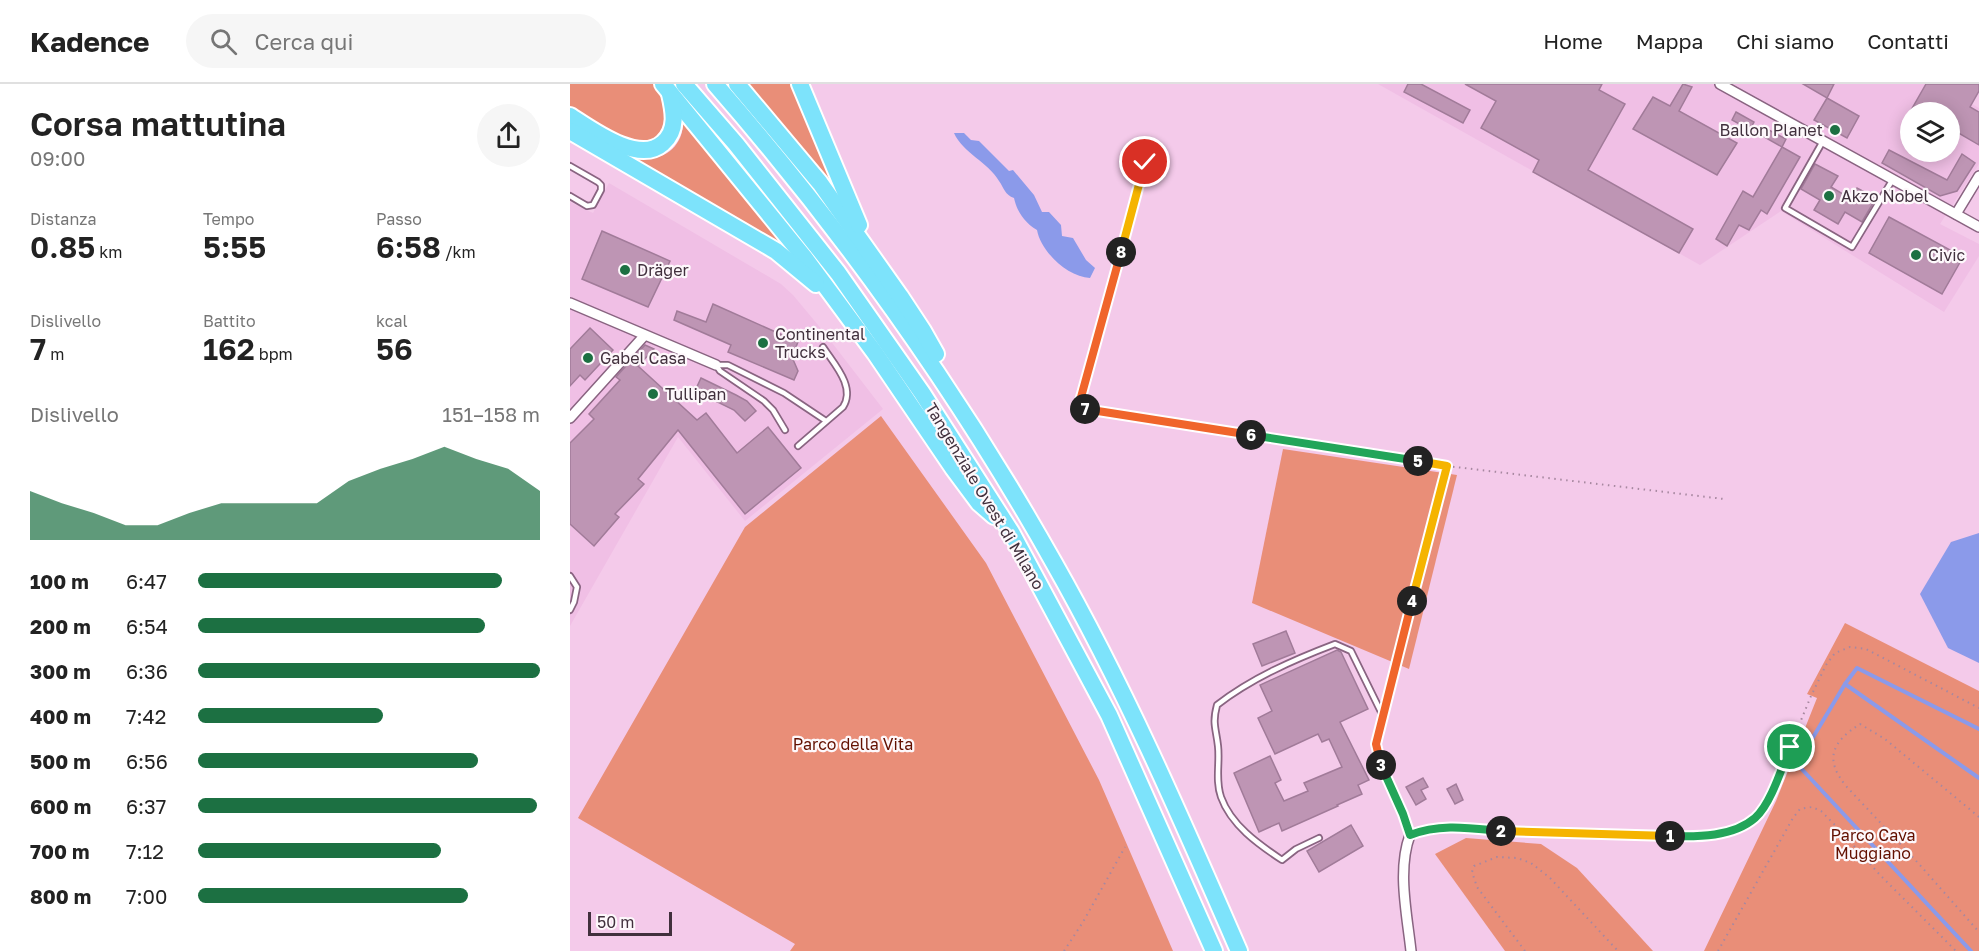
<!DOCTYPE html>
<html lang="it">
<meta charset="utf-8">
<style>
:root{--surface:#fff;--page:#f6f6f6;--text:#222;--muted:#767676;--line:#e0e0e0;--accent:#1c7042}
body{margin:0;font-family:"Golos Text",sans-serif;background:var(--page);color:var(--text);height:100vh;display:flex;flex-direction:column;font-size:22px;white-space:nowrap}
*{box-sizing:border-box;margin:0}
p{font-size:20px;color:var(--muted)}
.icon{flex:none;width:33px;height:33px;fill:none;stroke:currentColor;stroke-width:2;stroke-linecap:round;stroke-linejoin:round}
.map{position:relative;flex:1;overflow:hidden}
.side{display:flex;flex-direction:column;background:var(--surface);width:570px}
.side>*{flex:none}
.buttons{position:absolute;left:1330px;top:18px;display:grid;gap:12px}
.buttons a{display:grid;place-items:center;width:60px;height:60px;border-radius:50%;background:var(--surface);box-shadow:0 3px 15px #0003;font-size:30px}
.scale{position:absolute;left:18px;bottom:15px;width:84px;box-sizing:border-box;padding-left:6px;border:3px solid #41303d;border-top:0;font-size:16px;line-height:21px;white-space:nowrap;color:#41303d;-webkit-text-stroke:4px #fdf8fb;paint-order:stroke}
.pin{position:absolute;display:grid;place-items:center;width:51px;height:51px;color:#fff;margin:-26px;border:3px solid #fff;border-radius:50%;box-shadow:0 2px 6px #0007}
.km{position:absolute;width:30px;height:30px;margin:-15px;border-radius:50%;background:#222;color:#fff;font-size:16px;line-height:30px;text-align:center}
.round{display:grid;place-items:center;flex:none;width:63px;height:63px;border-radius:32px;background:var(--page)}
.headline{display:flex;align-items:center;justify-content:space-between;height:102px;padding:0 30px}
h1{font-size:33px;font-weight:600;line-height:45px}
.stats{display:grid;grid-template-columns:repeat(3,1fr);gap:9px;height:102px;padding:6px 30px}
.stats div{display:grid;align-content:center}
.stats b{font-size:30px;font-weight:600}
.stats small{font-size:16px;font-weight:400}
.stats p{font-size:16px}
.chart{height:168px;padding:12px 30px}
.chart p{display:flex;justify-content:space-between}
.chart svg{width:100%;height:108px;margin-top:6px;fill:var(--accent);opacity:.7}
ul{padding:0 30px;list-style:none;font-size:20px}
li{display:grid;grid-template-columns:96px 72px 1fr;align-items:center;height:45px}
li i{height:15px;border-radius:8px;background:var(--accent)}
header{display:flex;align-items:center;gap:36px;box-sizing:border-box;height:84px;padding:0 30px;background:var(--surface);border-bottom:2px solid var(--line)}
header strong{font-size:28px}
nav{display:flex;gap:33px;margin-inline-start:auto;font-size:21px}
.search{width:420px;height:54px;background:var(--page);display:flex;align-items:center;gap:15px;box-sizing:border-box;padding:0 21px;border-radius:33px;color:var(--muted);font-size:22px}
main{display:flex;flex:1;min-height:0}
.map>svg:first-child{display:block}
</style>
<header>
<strong>Kadence</strong>
<div class="search"><svg class="icon" aria-label="search" viewBox="0 0 24 24"><circle cx="10" cy="10" r="6"/><path d="M15 15l6 6"/></svg>Cerca qui</div>
<nav><a>Home</a><a>Mappa</a><a>Chi siamo</a><a>Contatti</a></nav>
</header>
<main>
<section class="side">
<div class="headline"><div><h1>Corsa mattutina</h1><p>09:00</p></div><a class="round"><svg class="icon" aria-label="share" viewBox="0 0 24 24"><path d="M12 15V3M7 8l5-5 5 5M5 13v7h14v-7"/></svg></a></div>
<div class="stats">
<div><p>Distanza</p><b>0.85<small> km</small></b></div>
<div><p>Tempo</p><b>5:55</b></div>
<div><p>Passo</p><b>6:58<small> /km</small></b></div>
</div>
<div class="stats">
<div><p>Dislivello</p><b>7<small> m</small></b></div>
<div><p>Battito</p><b>162<small> bpm</small></b></div>
<div><p>kcal</p><b>56</b></div>
</div>
<div class="chart"><p><span>Dislivello</span>151–158 m</p>
<svg viewBox="0 0 160 44" preserveAspectRatio="none"><path d="M0 44V24L10 29L20 33L30 38L40 38L50 33L60 29L70 29L80 29L90 29L100 20L110 15L120 11L130 6L140 11L150 15L160 24V44z"/></svg>
</div>
<ul>
<li><b>100 m</b>6:47<i style="width:89%"></i></li>
<li><b>200 m</b>6:54<i style="width:84%"></i></li>
<li><b>300 m</b>6:36<i style="width:100%"></i></li>
<li><b>400 m</b>7:42<i style="width:54%"></i></li>
<li><b>500 m</b>6:56<i style="width:82%"></i></li>
<li><b>600 m</b>6:37<i style="width:99%"></i></li>
<li><b>700 m</b>7:12<i style="width:71%"></i></li>
<li><b>800 m</b>7:00<i style="width:79%"></i></li>
</ul>
</section>
<div class="map">
<svg width="1409" height="867" viewBox="0 0 1409 867">
<rect width="100%" height="100%" fill="#f4caea"/>
<g fill="#f0bfe5" fill-rule="evenodd">
<path d="M808,0H1367L1409,24V80L1370,140L1409,160V172L1374,228L1211,127L1130,181ZM1341,28H1380V68H1341Z"/>
<polygon points="39,99 211,200 223,211 253,247 313,325 175,437 108,353 0,542 0,118 23,129"/>
</g>
<g fill="#e98e78">
<polygon points="0,0 85,0 92,8 100,44 73,64 0,27"/>
<polygon points="173,0 225,0 263,99 258,101"/>
<path d="M113,32L222,168L56,71C87,82 116,67 113,32Z"/>
<polygon points="311,332 416,479 529,696 603,867 220,867 225,860 8,734 175,443"/>
<polygon points="713,365 887,391 839,585 682,519"/>
<polygon points="1275,539 1409,607 1409,867 1134,867 1206,717 1247,614 1237,610"/>
<polygon points="896,754 971,760 1007,784 1083,867 935,867 865,770"/>
</g>
<g fill="#8b9aea">
<path d="M384,49H394L401,56L409,57L439,87L443,86L464,111L472,128H479L491,141L492,152L503,154L516,176L525,184L520,194C498,193 471,168 467,146C455,139 447,128 444,114C435,111 434,104 429,97C418,78 393,69 384,49Z"/>
<polygon points="1409,449 1409,579 1378,564 1350,510 1381,458"/>
</g>
<g fill="none" stroke-linecap="round" stroke-linejoin="round">
<g stroke="#8b9aea" stroke-width="4">
<polyline points="1275,600 1409,694"/>
<polyline points="1401,867 1227,680 1275,600 1287,584 1409,645"/>
</g>
</g>
<g fill="#be95b4" stroke="#a17b99" stroke-width="1.5">
<polygon points="838,0 851,0 900,26 893,39 834,8"/>
<polygon points="895,0 1032,0 1029,6 1055,20 1018,86 1123,145 1109,169 963,88 969,76 911,44 926,17"/>
<polygon points="1113,0 1122,3 1109,27 1167,59 1147,91 1063,45 1083,13 1100,22"/>
<polygon points="1233,0 1264,0 1257,14"/>
<polygon points="1356,0 1409,0 1409,7 1400,23 1409,28 1409,61 1380,44 1380,28 1340,28"/>
<polygon points="1257,14 1289,32 1277,54 1244,36"/>
<polygon points="1166,28 1184,38 1180,46 1162,36"/>
<polygon points="1193,43 1216,55 1212,63 1189,50"/>
<polygon points="1212,63 1230,73 1197,130 1191,126 1179,146 1169,141 1157,162 1146,155 1173,107 1183,113"/>
<polygon points="1319,66 1377,96 1392,70 1405,79 1387,107 1370,112 1312,79"/>
<polygon points="1245,80 1268,92 1261,103 1281,115 1287,104 1306,114 1292,138 1275,128 1268,140 1244,126 1250,116 1231,105"/>
<polygon points="1319,133 1393,173 1372,210 1299,169"/>
<polygon points="32,147 100,177 78,223 12,195"/>
<polygon points="143,220 228,258 222,273 228,287 224,296 158,268 161,261 104,236 107,227 136,238"/>
<polygon points="20,244 43,266 15,296 10,291 0,302 0,265"/>
<polygon points="75,261 84,265 68,282 127,336 136,329 167,369 198,343 231,384 175,430 108,346 68,395 74,400 45,430 49,433 24,462 0,440 0,359 24,335 19,330 50,296 46,293"/>
<polygon points="131,294 166,311 177,317 186,327 175,337 164,326 125,307"/>
<polygon points="716,547 725,569 692,582 683,560"/>
<polygon points="767,566 771,568 798,625 770,638 799,696 788,701 792,710 767,721 768,722 712,747 709,739 689,748 664,689 700,672 711,696 705,699 714,717 738,707 734,699 772,683 759,655 752,658 748,650 705,670 688,634 702,627 690,601"/>
<polygon points="853,694 858,703 851,706 856,715 846,721 836,703"/>
<polygon points="886,700 893,716 885,720 877,705"/>
<polygon points="781,741 793,762 749,788 737,767"/>
</g>
<g fill="none" stroke-linecap="round" stroke-linejoin="round">
<defs>
<g id="lane">
<polyline points="1253,57 1215,124 1282,163 1323,95"/>
<polyline points="0,82 28,98 31,101 31,106 23,121 17,122 0,112"/>
<polyline points="146,281 158,281 214,309 256,337"/>
<polyline points="146,281 150,287 194,317 203,326 215,346"/>
<path d="M228,362L273,323C286,303 264,280 253,263"/>
<polyline points="0,492 7,503 4,518 0,526"/>
<path d="M749,754L726,765L712,776C688,760 661,741 651,713C645,696 650,679 648,662C646,644 642,640 647,621C682,594 723,576 765,560L781,567L813,632"/>
</g>
<g id="street">
<polyline points="1150,0 1409,143"/>
<polyline points="1386,130 1409,92"/>
<polyline points="0,219 146,281"/>
<polyline points="0,334 74,252"/>
<path d="M840,751C827,786 837,830 841,867"/>
</g>
<g id="highway">
<polyline points="93,0 234,173 305,269 383,384 409,419 424,432"/>
<polyline points="114,0 166,60 268,189 352,309 441,448 539,631 644,867"/>
<path d="M145,0C274,148 388,308 484,479C555,604 612,736 669,867"/>
<polyline points="167,0 250,99 330,212 353,247 366,270"/>
<polyline points="230,0 289,141"/>
<path d="M0,32C22,46 69,81 93,59C108,46 104,27 100,10"/>
<polyline points="0,47 206,167 246,200"/>
</g>
</defs>
<use href="#lane" stroke="#896481" stroke-width="8"/>
<use href="#street" stroke="#896481" stroke-width="12"/>
<use href="#highway" stroke="#fff" stroke-width="20"/>
<g stroke="#a788a0" stroke-width="2" stroke-dasharray="1.5 4.5" stroke-linecap="butt">
<polyline points="575,78 508,324 877,382 816,619"/>
<polyline points="877,382 1154,415"/>
<polyline points="811,639 806,661 813,687 837,741"/>
<path d="M1409,733L1315,655L1290,640C1262,658 1254,675 1276,702L1349,780L1409,848"/>
<polyline points="849,747 869,744 892,743 945,748 1117,752 1147,750 1171,744 1187,733 1199,714 1241,612 1256,581 1265,569 1280,563 1296,565 1409,624"/>
<polyline points="494,867 513,838 555,763"/>
<polyline points="955,867 907,803 902,788 904,782 927,773 947,774 961,779 980,794 1048,867"/>
<polyline points="1148,867 1223,734 1230,725 1242,723 1251,727 1267,743 1310,791 1386,867"/>
</g>
<use href="#lane" stroke="#fff" stroke-width="4.5"/>
<use href="#street" stroke="#fff" stroke-width="9"/>
<use href="#highway" stroke="#7de3fb" stroke-width="16"/>
</g>
<g fill="none" stroke-linecap="round" stroke-linejoin="round">
<defs>
<path id="split-1" d="M1100,752C1128,753 1163,753 1185,734C1201,720 1212,683 1220,663"/>
<polyline id="split-2" points="931,747 1100,752"/>
<path id="split-3" d="M811,681L833,730L840,751C870,739 900,744 931,747"/>
<polyline id="split-4" points="811,681 806,660 842,517"/>
<polyline id="split-5" points="842,517 877,382 848,377"/>
<polyline id="split-6" points="681,351 848,377"/>
<polyline id="split-7" points="515,325 681,351"/>
<polyline id="split-8" points="515,325 508,324 551,168"/>
<polyline id="split-9" points="551,168 575,78"/>
</defs>
<use href="#split-1" stroke="#fff" stroke-width="12"/>
<use href="#split-2" stroke="#fff" stroke-width="12"/>
<use href="#split-3" stroke="#fff" stroke-width="12"/>
<use href="#split-4" stroke="#fff" stroke-width="12"/>
<use href="#split-5" stroke="#fff" stroke-width="12"/>
<use href="#split-6" stroke="#fff" stroke-width="12"/>
<use href="#split-7" stroke="#fff" stroke-width="12"/>
<use href="#split-8" stroke="#fff" stroke-width="12"/>
<use href="#split-9" stroke="#fff" stroke-width="12"/>
<use href="#split-1" stroke="#22a559" stroke-width="8"/>
<use href="#split-2" stroke="#f5b400" stroke-width="8"/>
<use href="#split-3" stroke="#22a559" stroke-width="8"/>
<use href="#split-4" stroke="#f0652b" stroke-width="8"/>
<use href="#split-5" stroke="#f5b400" stroke-width="8"/>
<use href="#split-6" stroke="#22a559" stroke-width="8"/>
<use href="#split-7" stroke="#f0652b" stroke-width="8"/>
<use href="#split-8" stroke="#f0652b" stroke-width="8"/>
<use href="#split-9" stroke="#f5b400" stroke-width="8"/>
</g>
<g fill="#1c7042" stroke="#fdf8fb" stroke-width="2">
<circle cx="1265" cy="46" r="6"/>
<circle cx="1259" cy="112" r="6"/>
<circle cx="1346" cy="171" r="6"/>
<circle cx="55" cy="186" r="6"/>
<circle cx="193" cy="259" r="6"/>
<circle cx="18" cy="274" r="6"/>
<circle cx="83" cy="310" r="6"/>
</g>
<g text-anchor="middle" stroke-width="4.5" stroke-linejoin="round" paint-order="stroke">
<g font-size="16" fill="#41303d" stroke="#fdf8fb" text-anchor="start">
<text x="1253" y="52" text-anchor="end">Ballon Planet</text>
<text x="1271" y="118">Akzo Nobel</text>
<text x="1358" y="177">Civic</text>
<text x="67" y="192">Dräger</text>
<text x="205" y="256">Continental<tspan x="205" dy="18">Trucks</tspan></text>
<text x="30" y="280">Gabel Casa</text>
<text x="95" y="316">Tullipan</text>
</g>
<g font-size="16" fill="#41303d" stroke="#fdf8fb">
<text transform="translate(415 412) rotate(59)" y="6">Tangenziale Ovest di Milano</text>
</g>
<g font-size="16" fill="#631000" stroke="#fdf8fb">
<text x="283" y="666">Parco della Vita</text>
<text x="1303" y="757">Parco Cava<tspan x="1303" dy="18">Muggiano</tspan></text>
</g>
</g>
</svg>
<div class="buttons">
<a><svg class="icon" aria-label="layers" viewBox="0 0 24 24"><path d="M12 4l9 5-9 5-9-5zM3 14l9 5 9-5"/></svg></a>
</div>
<div class="scale">50 m</div>
<div class="pin" style="left:1220px;top:663px;background:#1e9e55"><svg class="icon" aria-label="arrive" viewBox="0 0 24 24"><path d="M6 21V4h12l-3 4 3 4H6"/></svg></div>
<div class="pin" style="left:575px;top:78px;background:#d93025"><svg class="icon" aria-label="check" viewBox="0 0 24 24"><path d="M5 12l5 5 9-10"/></svg></div>
<b class="km" style="left:1100px;top:752px">1</b>
<b class="km" style="left:931px;top:747px">2</b>
<b class="km" style="left:811px;top:681px">3</b>
<b class="km" style="left:842px;top:517px">4</b>
<b class="km" style="left:848px;top:377px">5</b>
<b class="km" style="left:681px;top:351px">6</b>
<b class="km" style="left:515px;top:325px">7</b>
<b class="km" style="left:551px;top:168px">8</b>
</div>
</main>
